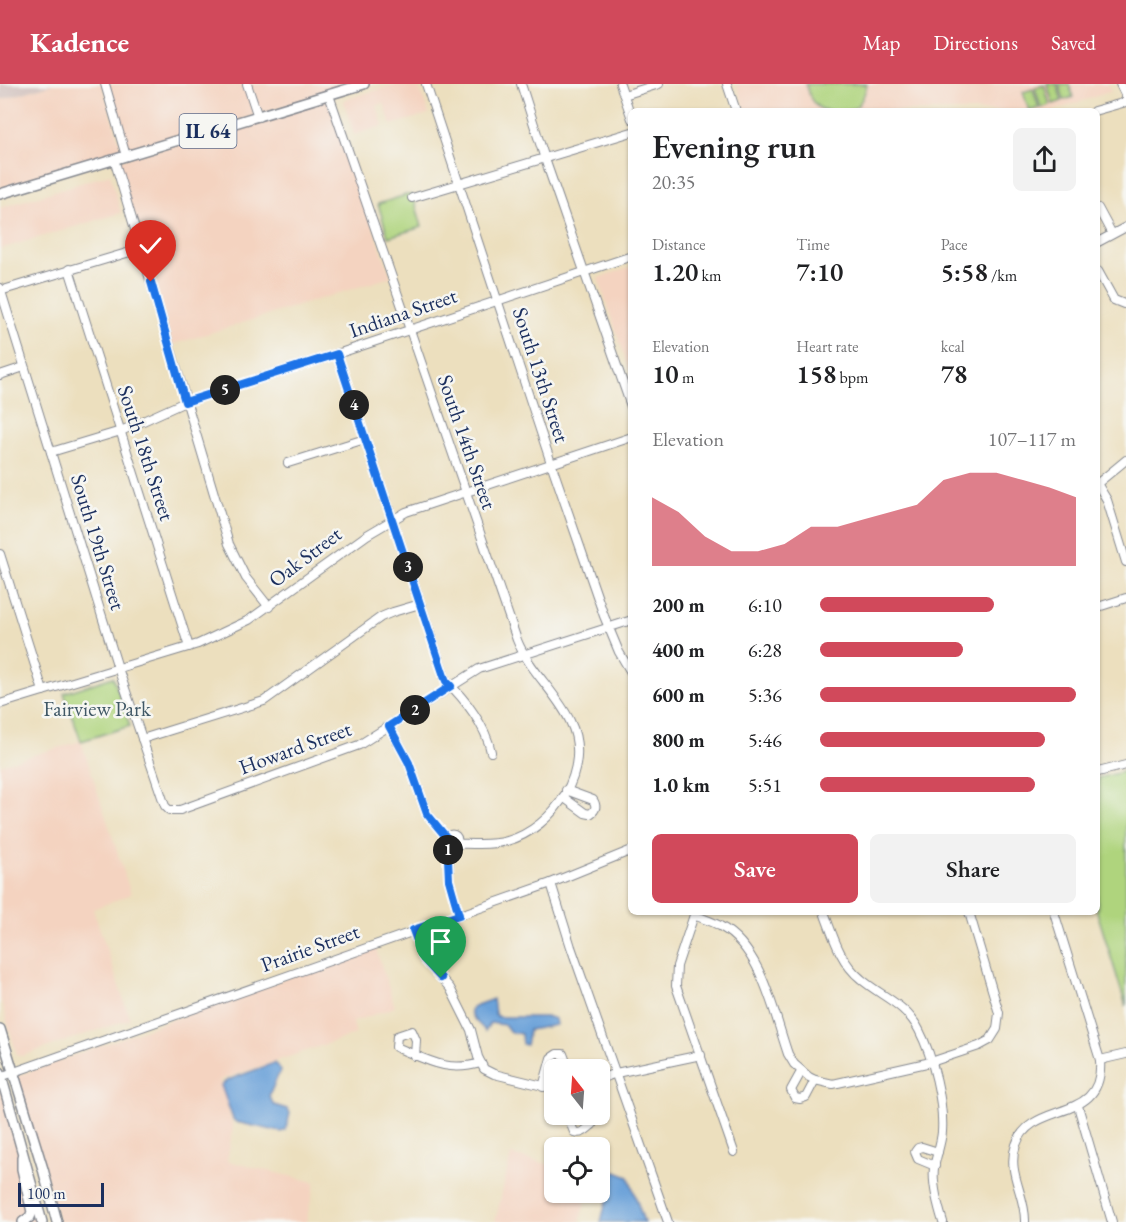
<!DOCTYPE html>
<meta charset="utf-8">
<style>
:root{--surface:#fff;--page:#f2f2f2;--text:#202124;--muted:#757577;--accent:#d1495b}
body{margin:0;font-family:"EB Garamond",serif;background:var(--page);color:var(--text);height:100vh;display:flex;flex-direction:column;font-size:22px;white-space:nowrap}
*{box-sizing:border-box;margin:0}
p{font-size:20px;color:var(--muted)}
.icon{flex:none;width:33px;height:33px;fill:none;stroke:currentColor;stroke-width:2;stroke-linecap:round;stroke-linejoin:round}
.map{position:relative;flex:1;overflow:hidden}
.sheet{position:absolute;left:628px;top:24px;width:472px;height:807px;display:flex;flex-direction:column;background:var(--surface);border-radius:9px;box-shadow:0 2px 4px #0004}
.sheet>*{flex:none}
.needle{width:39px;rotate:343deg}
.buttons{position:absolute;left:544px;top:975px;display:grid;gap:12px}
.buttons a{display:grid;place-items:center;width:66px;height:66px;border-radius:9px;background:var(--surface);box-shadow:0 2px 4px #0004;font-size:30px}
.scale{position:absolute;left:18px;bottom:15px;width:86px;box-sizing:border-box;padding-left:6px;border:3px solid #1b2f5e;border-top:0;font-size:16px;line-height:21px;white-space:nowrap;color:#1b2f5e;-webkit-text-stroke:4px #f6f6f2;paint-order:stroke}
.pin{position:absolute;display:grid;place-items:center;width:51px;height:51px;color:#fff;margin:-62px -26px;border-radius:50% 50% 50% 0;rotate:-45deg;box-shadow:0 0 6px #0007}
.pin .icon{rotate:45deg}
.km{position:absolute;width:30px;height:30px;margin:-15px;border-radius:50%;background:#222;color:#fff;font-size:16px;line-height:30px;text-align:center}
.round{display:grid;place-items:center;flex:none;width:63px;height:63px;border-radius:9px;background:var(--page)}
.overview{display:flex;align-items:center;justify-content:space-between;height:102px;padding:0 24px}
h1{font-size:33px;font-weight:600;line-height:45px}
.metrics{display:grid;grid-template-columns:repeat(3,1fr);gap:9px;height:102px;padding:6px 24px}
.metrics div{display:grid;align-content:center}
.metrics b{font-size:26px;font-weight:600}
.metrics small{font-size:16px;font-weight:400}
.metrics p{font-size:16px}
.chart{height:168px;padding:12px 24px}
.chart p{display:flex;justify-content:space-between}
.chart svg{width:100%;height:108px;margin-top:6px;fill:var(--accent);opacity:.7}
.action{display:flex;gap:12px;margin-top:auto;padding:12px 24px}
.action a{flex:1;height:69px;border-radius:9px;background:var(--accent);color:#fff;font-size:24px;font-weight:600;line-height:69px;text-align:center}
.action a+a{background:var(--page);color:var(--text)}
ul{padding:0 24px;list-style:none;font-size:20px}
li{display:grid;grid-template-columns:96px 72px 1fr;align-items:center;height:45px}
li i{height:15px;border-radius:8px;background:var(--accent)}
header{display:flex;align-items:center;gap:36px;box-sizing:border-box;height:84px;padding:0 30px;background:var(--accent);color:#fff}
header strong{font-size:28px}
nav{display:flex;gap:33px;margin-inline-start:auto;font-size:21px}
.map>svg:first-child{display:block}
</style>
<header>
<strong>Kadence</strong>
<nav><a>Map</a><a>Directions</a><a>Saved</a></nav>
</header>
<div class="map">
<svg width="1126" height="1138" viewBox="0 0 1126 1138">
<rect width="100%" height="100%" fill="#f6f6f2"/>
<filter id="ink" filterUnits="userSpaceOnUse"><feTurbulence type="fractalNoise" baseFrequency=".0167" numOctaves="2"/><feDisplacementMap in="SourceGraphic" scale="12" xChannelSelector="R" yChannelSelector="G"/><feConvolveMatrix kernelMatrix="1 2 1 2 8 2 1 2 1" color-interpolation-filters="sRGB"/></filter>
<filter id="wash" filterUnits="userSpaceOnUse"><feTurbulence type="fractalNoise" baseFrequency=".008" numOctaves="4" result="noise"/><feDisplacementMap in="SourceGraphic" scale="24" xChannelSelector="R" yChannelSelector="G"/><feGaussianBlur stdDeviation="1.35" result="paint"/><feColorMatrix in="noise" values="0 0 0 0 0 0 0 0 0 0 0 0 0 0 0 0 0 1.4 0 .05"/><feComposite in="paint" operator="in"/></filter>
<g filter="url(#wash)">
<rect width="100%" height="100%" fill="#ecdfbe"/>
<g fill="#f4d3c0">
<polygon points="53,0 102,0 123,69 0,107 0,16"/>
<polygon points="106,0 246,0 256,32 127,69"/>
<polygon points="249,0 337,0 338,6 258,31"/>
<polygon points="397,0 418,1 429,30 391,41 384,19 377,22 383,42 354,51 344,18 346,15"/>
<polygon points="736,0 1108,0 1112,7 1053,27 746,27"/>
<polygon points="328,14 391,193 171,261 116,77"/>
<polygon points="110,90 121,129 0,165 0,124"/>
<polygon points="631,183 632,183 631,291 598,194"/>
<polygon points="81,657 131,810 93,825 130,935 22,972 17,971 0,914 0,681"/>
<polygon points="375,862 395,923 353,938 356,950 220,996 233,1043 227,1077 315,1098 306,1138 59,1138 17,992"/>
<polygon points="0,998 40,1138 0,1138"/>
<polygon points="511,1071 555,1082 555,1108 587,1109 580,1138 495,1138"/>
</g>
<polygon fill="#d0c0bc" points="0,0 53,0 0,16"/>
<g fill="#afd47d" stroke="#65826e" stroke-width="1.5">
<path d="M806,0H867V1C865,8 863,17 857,22C846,31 821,30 813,18C809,13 808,6 806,0Z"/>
<polygon points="1047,0 1057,0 1062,17 1053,20"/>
<polygon points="1059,0 1069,0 1073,13 1064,16"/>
<polygon points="1044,1 1050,21 1041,24 1035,4"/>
<polygon points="1033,5 1039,24 1029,27 1023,8"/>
<polygon points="406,111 413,111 422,143 388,153 378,120"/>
<polygon points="113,593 130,642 81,657 64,609"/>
<polygon points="1126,687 1126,922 1097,828 1098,694"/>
</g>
<g fill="#6ca2d9" stroke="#44689c" stroke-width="1.5">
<path d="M493,915L495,930L498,933H549L555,935L556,941L529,946L526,961L522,960L521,950L510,948L505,941L490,939L485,947C480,939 471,937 470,926L474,922Z"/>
<polygon points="274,979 278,982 280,987 269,1012 274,1021 287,1025 290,1029 286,1046 281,1048 236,1038 233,1035 221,1001 228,996"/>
<polygon points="616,1088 629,1093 644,1138 601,1138 611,1098 607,1095 609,1089"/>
</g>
</g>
<g filter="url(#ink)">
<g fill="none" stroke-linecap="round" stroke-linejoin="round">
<defs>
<g id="minor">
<polyline points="105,0 126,72"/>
<polyline points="247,0 258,33"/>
<polyline points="426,0 551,379 604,532 619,568 632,590"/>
<polyline points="521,0 545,75 632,325"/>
<polyline points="620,0 632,35"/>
<polyline points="727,0 736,27"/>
<polyline points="1120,0 1126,12"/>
<path d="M329,11L517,556C529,586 556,608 570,637C594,685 554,744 507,757C491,762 473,759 456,760"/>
<polyline points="624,11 659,0"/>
<polyline points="1094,27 1126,18"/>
<polyline points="114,75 229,460 246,494 269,523"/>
<polyline points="412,114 632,48"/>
<polyline points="1098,124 1112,150"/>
<polyline points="1098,158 1126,143"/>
<polyline points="69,185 189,563"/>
<polyline points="1098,187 1114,216 1124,220"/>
<polyline points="0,204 118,584 165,722 169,726 180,726 359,661 479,585 632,536"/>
<polyline points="0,207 140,165"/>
<path d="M337,270L446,597C465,615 486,642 491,668"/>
<polyline points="0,291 24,283"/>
<polyline points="51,368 121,347 185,318 337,270 632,172"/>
<polyline points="288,379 365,355"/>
<polyline points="1098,399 1126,376"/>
<polyline points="1098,401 1107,416 1126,478"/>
<polyline points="0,470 43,607"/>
<polyline points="1098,523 1126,514"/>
<polyline points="0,620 198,560 249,536 367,451 406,428 632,353"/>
<polyline points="389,642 409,679 427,730 447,754"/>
<polyline points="142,655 264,617 381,533 393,528 420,520"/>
<polyline points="1098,688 1126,681"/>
<path d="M563,713L585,729L590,730C596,726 597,722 593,716L566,706"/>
<circle cx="452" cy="756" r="5.5"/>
<polyline points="449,772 449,796 459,831"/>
<polyline points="551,799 571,863 668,1138"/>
<polyline points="695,828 677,882 676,902 734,1068"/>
<path d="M824,828C833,852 840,878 861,895C882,913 906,920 919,946C933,973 944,1018 942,1048C941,1060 936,1072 934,1084C932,1101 938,1122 943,1138"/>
<path d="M694,831C703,835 712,837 720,842C762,865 773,927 788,970L794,980L809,993L815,996L833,1000L931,978L979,962L990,956L997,945L999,929L969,828"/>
<polyline points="413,846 424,875 450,904 471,946 478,973 484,985 494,990 555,1005"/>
<path d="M415,972L416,956L412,947L397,952L396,963C428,976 446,989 481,979"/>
<polyline points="1100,976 1126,970"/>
<polyline points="801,988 791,1006 795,1014 800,1015 806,1013 815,996"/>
<polyline points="0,993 551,799 632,766"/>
<polyline points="600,995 616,989 701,971"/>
<polyline points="543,1003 551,974 557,970 563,970 569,986"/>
<polyline points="1078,1022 1112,1138"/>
<path d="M560,1030L568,1033L574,1048C583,1051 586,1045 592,1041L588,1030"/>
<polyline points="935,1082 918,1075 915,1068 918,1064 922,1063 938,1068"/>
<path d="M1025,1138C1026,1111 1006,1088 1016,1061C1031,1015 1105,1041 1100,976L1054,828"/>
</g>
<g id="major">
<polyline points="0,110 364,0"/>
<polyline points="0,945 43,1085 57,1138"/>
<polyline points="0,988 42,1138"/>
<polyline points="22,1073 22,1085 32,1128 30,1133 23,1138"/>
</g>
</defs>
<use href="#minor" stroke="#84878e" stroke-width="10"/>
<use href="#major" stroke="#84878e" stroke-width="12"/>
<use href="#minor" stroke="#fff" stroke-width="8"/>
<use href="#major" stroke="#fff" stroke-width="9"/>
</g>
</g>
<g fill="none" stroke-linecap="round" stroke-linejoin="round" filter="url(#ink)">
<defs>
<polyline id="route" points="151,198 185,318 337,270 444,592 446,597 451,602 389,642 409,679 427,730 447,754 449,796 459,831 413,846 424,875 441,894"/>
</defs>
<use href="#route" stroke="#fff" stroke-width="12"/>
<use href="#route" stroke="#1a73e8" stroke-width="8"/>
</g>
<g text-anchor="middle" stroke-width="5" stroke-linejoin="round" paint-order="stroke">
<rect fill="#f6f6f2" stroke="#5d6b8a" stroke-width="1.5" x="179.5" y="30" width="57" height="34" rx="4.5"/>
<g font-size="20" font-weight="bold" fill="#1b2f5e">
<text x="208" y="54">IL 64</text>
</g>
<g font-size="21" fill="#1b2f5e" stroke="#f6f6f2">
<text transform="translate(403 229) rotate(-19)" y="7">Indiana Street</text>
<text transform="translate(541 291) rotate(72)" y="7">South 13th Street</text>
<text transform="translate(467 358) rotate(71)" y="7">South 14th Street</text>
<text transform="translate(146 369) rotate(72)" y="7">South 18th Street</text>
<text transform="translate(98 458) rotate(73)" y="7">South 19th Street</text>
<text transform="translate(305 473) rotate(-37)" y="7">Oak Street</text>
<text transform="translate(295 664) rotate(-20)" y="7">Howard Street</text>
<text transform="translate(310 864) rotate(-20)" y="7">Prairie Street</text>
</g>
<g font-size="21" fill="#405866" stroke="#f6f6f2">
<text x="97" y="632">Fairview Park</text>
</g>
</g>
</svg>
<div class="buttons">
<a><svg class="needle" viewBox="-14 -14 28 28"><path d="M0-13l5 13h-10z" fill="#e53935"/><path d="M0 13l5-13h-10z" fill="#757577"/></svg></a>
<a><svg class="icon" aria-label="locate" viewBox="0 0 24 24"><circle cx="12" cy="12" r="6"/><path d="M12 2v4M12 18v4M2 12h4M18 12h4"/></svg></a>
</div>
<div class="scale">100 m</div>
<div class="pin" style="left:441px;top:894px;background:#1e9e55"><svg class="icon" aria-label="arrive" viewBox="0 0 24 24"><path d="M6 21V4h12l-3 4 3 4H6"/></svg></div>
<div class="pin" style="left:151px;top:198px;background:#d93025"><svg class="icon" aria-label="check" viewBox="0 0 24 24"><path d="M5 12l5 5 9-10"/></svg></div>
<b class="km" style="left:448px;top:766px">1</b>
<b class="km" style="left:415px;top:626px">2</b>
<b class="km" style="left:408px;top:483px">3</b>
<b class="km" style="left:354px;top:321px">4</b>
<b class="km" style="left:225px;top:306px">5</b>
<section class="sheet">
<div class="overview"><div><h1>Evening run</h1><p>20:35</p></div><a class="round"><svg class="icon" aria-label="share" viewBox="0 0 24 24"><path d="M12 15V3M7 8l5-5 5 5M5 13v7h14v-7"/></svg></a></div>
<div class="metrics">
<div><p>Distance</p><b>1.20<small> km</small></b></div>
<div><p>Time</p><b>7:10</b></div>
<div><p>Pace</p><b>5:58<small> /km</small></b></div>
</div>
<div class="metrics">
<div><p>Elevation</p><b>10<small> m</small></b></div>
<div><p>Heart rate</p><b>158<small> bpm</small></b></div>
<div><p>kcal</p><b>78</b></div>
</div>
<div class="chart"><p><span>Elevation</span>107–117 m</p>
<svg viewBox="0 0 160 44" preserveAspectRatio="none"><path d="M0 44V16L10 22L20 32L30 38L40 38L50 35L60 28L70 28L80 25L90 22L100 19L110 9L120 6L130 6L140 9L150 12L160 16V44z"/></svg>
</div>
<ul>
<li><b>200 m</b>6:10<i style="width:68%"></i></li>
<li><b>400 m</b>6:28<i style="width:56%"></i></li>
<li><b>600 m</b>5:36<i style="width:100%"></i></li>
<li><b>800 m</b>5:46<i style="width:88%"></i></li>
<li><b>1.0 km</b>5:51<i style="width:84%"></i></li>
</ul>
<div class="action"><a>Save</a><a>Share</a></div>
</section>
</div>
